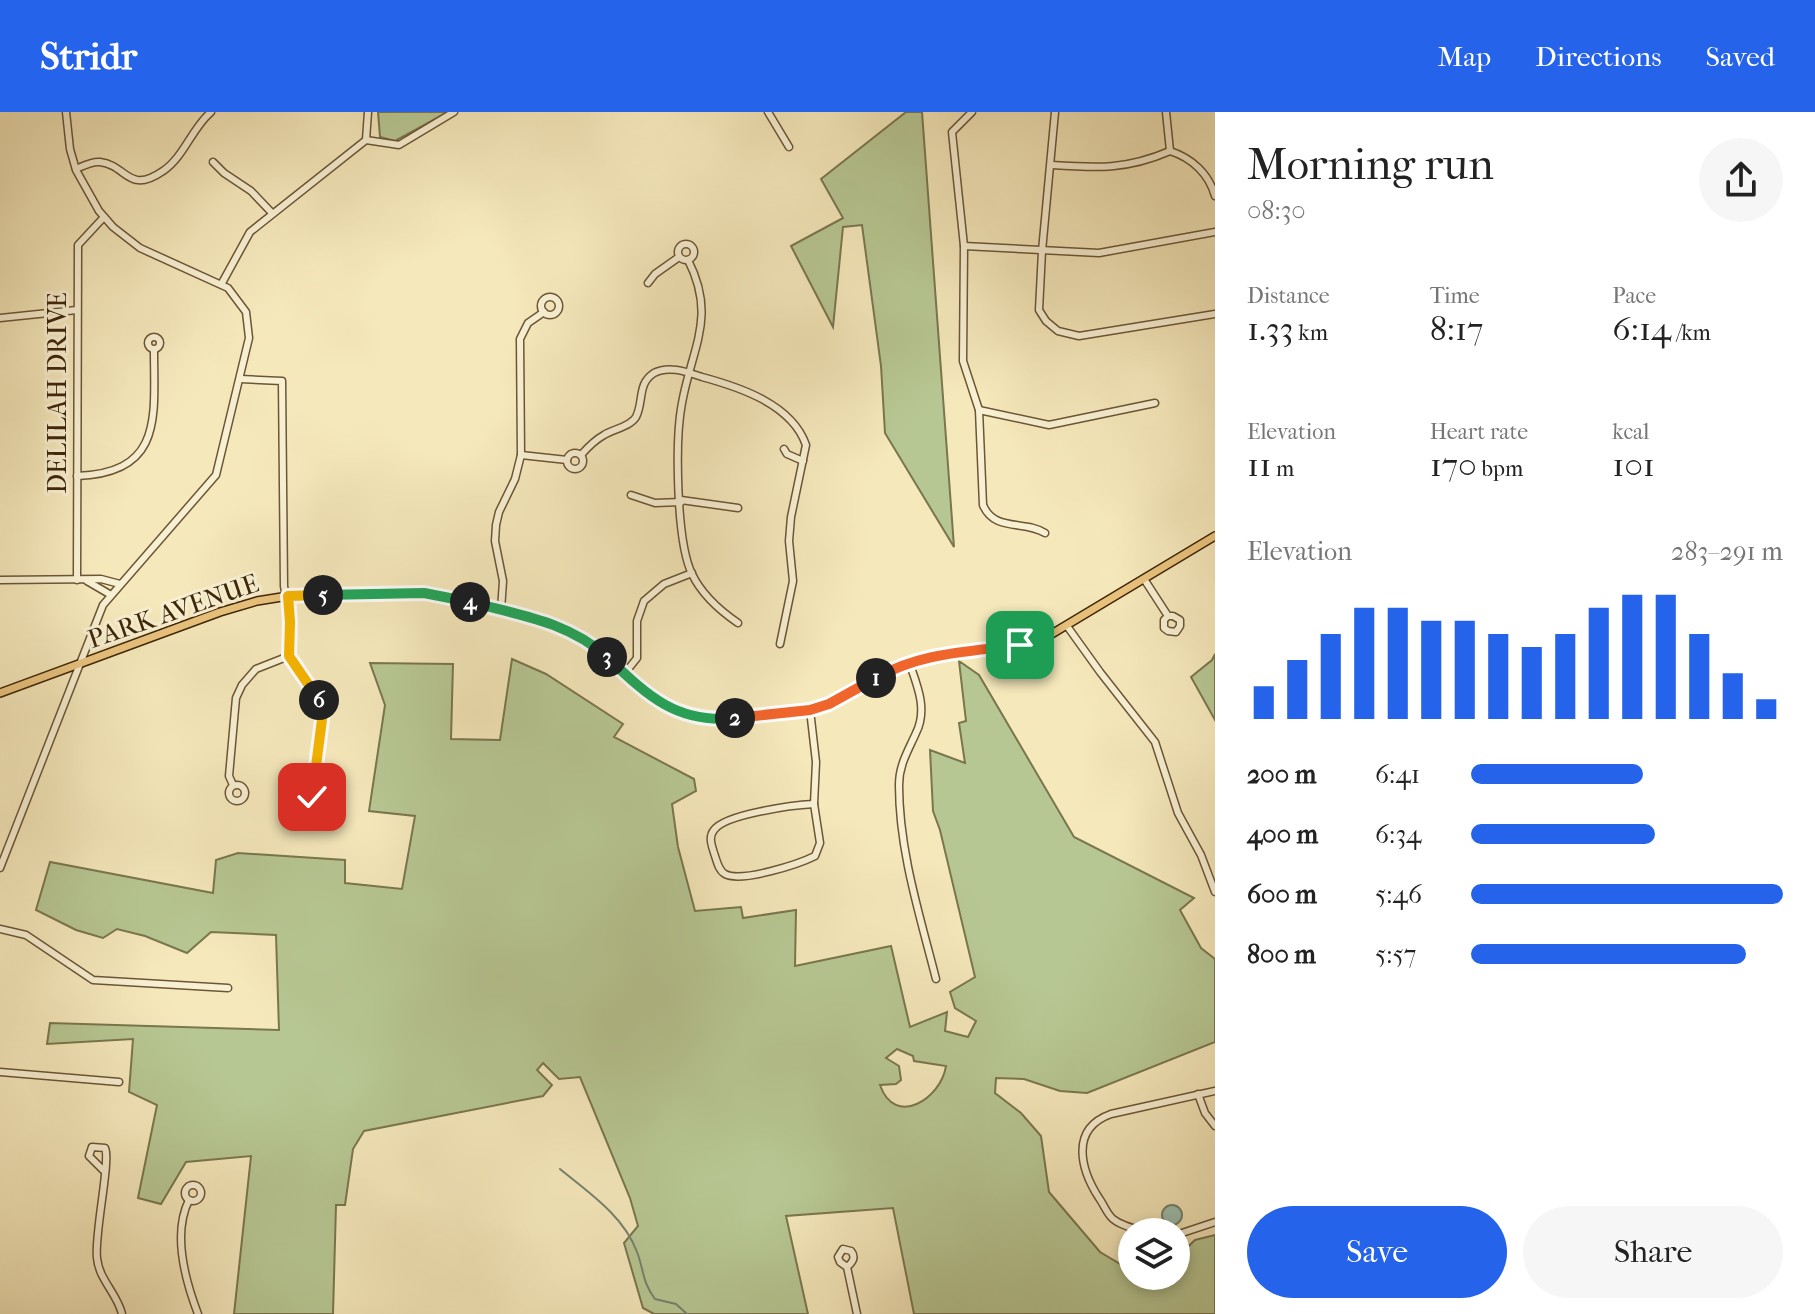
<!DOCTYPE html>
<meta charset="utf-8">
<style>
:root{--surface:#fff;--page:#f6f6f6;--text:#222;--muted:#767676;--accent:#2563eb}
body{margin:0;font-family:"IM FELL French Canon",serif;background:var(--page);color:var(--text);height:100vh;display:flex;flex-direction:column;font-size:30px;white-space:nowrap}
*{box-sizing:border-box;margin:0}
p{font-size:26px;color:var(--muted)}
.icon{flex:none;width:44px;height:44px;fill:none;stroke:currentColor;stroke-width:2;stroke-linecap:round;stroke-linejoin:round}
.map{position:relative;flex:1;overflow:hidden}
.details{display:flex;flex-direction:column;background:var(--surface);width:600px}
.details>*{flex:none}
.tools{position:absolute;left:1118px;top:1106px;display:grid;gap:16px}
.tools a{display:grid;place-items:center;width:72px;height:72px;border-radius:50%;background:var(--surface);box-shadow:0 4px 12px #0003;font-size:40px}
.pin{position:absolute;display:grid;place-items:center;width:68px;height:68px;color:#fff;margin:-34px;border-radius:16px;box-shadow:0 4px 12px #0006}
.km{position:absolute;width:40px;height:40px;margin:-20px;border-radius:50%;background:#222;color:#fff;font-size:22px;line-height:40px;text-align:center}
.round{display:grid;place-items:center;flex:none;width:84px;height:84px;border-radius:42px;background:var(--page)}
.headline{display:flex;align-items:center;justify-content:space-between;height:136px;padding:0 32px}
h1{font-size:44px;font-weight:600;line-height:60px}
.stats{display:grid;grid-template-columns:repeat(3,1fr);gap:12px;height:136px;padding:8px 32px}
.stats div{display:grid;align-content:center}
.stats b{font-size:34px;font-weight:600}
.stats small{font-size:22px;font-weight:400}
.stats p{font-size:22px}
.chart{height:224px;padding:16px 32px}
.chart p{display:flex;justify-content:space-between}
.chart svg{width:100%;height:144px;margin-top:8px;stroke:var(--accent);stroke-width:6}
.primary-button{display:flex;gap:16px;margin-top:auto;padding:16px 32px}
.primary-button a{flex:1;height:92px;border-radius:48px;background:var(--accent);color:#fff;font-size:32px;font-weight:600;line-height:92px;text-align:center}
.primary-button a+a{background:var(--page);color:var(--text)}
ul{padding:0 32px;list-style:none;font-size:26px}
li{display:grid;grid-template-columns:128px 96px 1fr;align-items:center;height:60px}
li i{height:20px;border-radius:10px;background:var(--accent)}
header{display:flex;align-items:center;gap:48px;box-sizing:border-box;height:112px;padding:0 40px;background:var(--accent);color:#fff}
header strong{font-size:38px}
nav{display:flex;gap:44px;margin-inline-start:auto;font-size:28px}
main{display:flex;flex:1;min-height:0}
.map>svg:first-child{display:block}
</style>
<header>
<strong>Stridr</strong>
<nav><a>Map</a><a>Directions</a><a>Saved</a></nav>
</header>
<main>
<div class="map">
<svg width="1215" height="1202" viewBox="0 0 1215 1202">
<rect width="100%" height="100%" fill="#f5e8bb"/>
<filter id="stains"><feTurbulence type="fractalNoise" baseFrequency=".0025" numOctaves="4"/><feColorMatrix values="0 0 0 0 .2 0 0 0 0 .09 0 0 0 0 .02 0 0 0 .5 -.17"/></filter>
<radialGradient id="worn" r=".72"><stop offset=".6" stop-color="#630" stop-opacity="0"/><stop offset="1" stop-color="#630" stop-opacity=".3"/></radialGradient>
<g fill="#b7c793" stroke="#7a764e" stroke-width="2" fill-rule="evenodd">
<polygon points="378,0 448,0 395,29 380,25"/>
<polygon points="906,0 922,0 954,435 885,321 881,254 862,113 843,115 833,215 791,134 843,106 821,67"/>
<polygon points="1215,542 1215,608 1191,565 1212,548"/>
<path d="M512,547L546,562L623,612L614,625L694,667L696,679L672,692L678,735L695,799L741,795L743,806L796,798L795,854L891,834L910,915L947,900L945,919L968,925L976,909L955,896L950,880L975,865L940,718L933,699L930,638L965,651L959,611L966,609L959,549L979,563L1074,725L1194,786L1180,798L1201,836L1215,847V930L1087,981L1060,979L1024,967L996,966L995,981L1021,1001L1041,1024L1049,1080L1100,1140L1132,1159V1164H1176V1146L1195,1128L1215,1123V1202H914L893,1096L786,1104L808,1202H654L643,1196L624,1131L638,1114L630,1086L580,965L559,967L543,951L537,958L552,973L543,984L364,1019L353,1037L345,1093H336L333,1202H234L251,1044L186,1050L161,1092L138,1086L157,993L129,980L133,927L47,932L50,911L279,918L276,823L211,820L187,841L145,824L117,817L103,826L76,818L36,798L50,750L213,781L216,748L238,741L345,748V771L402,777L415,704L369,699L385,593L370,551L453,552L451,627L500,628ZM897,937L913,944L914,949L946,954C941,987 895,1016 880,973L896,972L901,968L899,954L886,946Z"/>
</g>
<circle fill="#9cc0b2" stroke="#76826e" stroke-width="2" cx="1172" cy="1103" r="10"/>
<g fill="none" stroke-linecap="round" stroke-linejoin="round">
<path stroke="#76826e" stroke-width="2" d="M560,1057C588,1080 624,1104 637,1140C644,1158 642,1170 655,1187L676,1192L687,1202"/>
<defs>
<g id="minor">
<polyline points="768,0 789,35"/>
<path d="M972,0L952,20L964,134L963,249L979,298L983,393C994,420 1025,408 1045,421"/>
<polyline points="1055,0 1042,139 1039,198 1046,209 1058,219 1079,224 1215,202"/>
<polyline points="1166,0 1170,39"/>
<polyline points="366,28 399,33 454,0"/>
<polyline points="366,28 368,0"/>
<polyline points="213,50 224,61 251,79 272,101"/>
<path d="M1051,53C1097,56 1126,58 1170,39C1192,46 1209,62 1215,84"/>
<path d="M76,57C83,54 92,49 100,50C127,53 128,83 163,59C184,45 192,16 211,0"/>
<circle cx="686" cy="140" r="8"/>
<polyline points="964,134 1099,141 1215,120"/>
<path d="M688,148C717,205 692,235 682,291C675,327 676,429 692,462C702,483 719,498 738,511"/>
<polyline points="222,171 250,120 366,28"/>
<polyline points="648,171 655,162 679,145"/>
<circle cx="550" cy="194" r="9"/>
<polyline points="0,206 77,198"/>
<circle cx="154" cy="231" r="6"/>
<polyline points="241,267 282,269 284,474 290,510 289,544 318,584 323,600 312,685 319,693 316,699 309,701 304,699 302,691 307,686 312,685"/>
<polyline points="979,298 1049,313 1155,291"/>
<polyline points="784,337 787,342 803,349"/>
<circle cx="575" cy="349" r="8"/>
<polyline points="521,343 567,348"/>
<path d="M581,343C588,335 595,328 604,323C613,317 630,315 636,305C644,289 637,272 654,261C669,253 687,260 702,265C739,275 792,292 806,333L791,405L789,429L793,469L780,532"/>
<path d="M77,364C164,361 154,304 154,238"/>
<polyline points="631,383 655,391 681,390"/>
<polyline points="681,388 738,396"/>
<polyline points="1144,467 1168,504 1173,504 1180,508 1180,514 1176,520 1168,519 1164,516 1164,508 1168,504"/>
<polyline points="0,468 101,467 120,472"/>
<polyline points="77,468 78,133 104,105"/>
<polyline points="87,469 111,483"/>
<polyline points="501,498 503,469 495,429 496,413 499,400 515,367 521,343 520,227 528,211 544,200"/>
<polyline points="1067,514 1100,560 1155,630 1178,701 1201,743 1215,780"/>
<path d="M909,550C917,573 928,597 916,621C908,639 899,653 899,673C899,739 920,804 936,867"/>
<polyline points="625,561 637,546 637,509 644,489 664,472 692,461"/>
<polyline points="810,598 816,650 814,692"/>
<circle cx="237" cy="681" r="8"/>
<polyline points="233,673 229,664 236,586 242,573 256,557 289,544"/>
<path d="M814,692L820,731L815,744C799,752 741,771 725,762C718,758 717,749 714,741C712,734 708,725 714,718C725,702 794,693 814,692Z"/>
<polyline points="0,756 103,493 216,363 249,226 246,200 228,176 140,136 113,115 99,99 76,58 70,37 66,0"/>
<polyline points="0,817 26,823 93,868 228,876"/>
<polyline points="0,960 119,970"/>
<polyline points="1198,982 1205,1001 1215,1014"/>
<path d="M104,1059L89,1044L92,1035L105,1036C111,1048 94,1123 97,1146C99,1168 117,1181 122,1202"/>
<circle cx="193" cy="1081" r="8"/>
<path d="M189,1088C172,1122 185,1168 198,1202"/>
<path d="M1149,1120C1137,1117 1123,1115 1113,1107C1107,1102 1104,1093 1099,1086C1081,1058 1069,1017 1111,1002L1215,979"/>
<polyline points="1176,1123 1215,1110"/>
<path d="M847,1155C853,1150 856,1145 851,1139L843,1137L838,1145L840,1150L847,1155L857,1202"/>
</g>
<polyline id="major" points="0,581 220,500 257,489 288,484 424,481 443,483 548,510 592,532 641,577 661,591 680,600 709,607 810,598 844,585 909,550 953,540 1020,533 1045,526 1215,424"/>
</defs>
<use href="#minor" stroke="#6c5636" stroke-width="9"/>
<use href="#major" stroke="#3e2609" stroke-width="10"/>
<use href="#minor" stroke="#f8f0d3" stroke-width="6"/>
<use href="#major" stroke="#eac47e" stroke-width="7"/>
</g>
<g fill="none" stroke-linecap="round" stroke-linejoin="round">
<defs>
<path id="split-1" d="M876,566C922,540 969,540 1020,533"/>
<polyline id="split-2" points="735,606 810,598 829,592 876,566"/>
<path id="split-3" d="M607,545C647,583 676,612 735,606"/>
<path id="split-4" d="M470,490C519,503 569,510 607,545"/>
<polyline id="split-5" points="323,483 424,481 470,490"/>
<polyline id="split-6" points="319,588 289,544 290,510 288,484 323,483"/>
<polyline id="split-7" points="312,685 323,600 319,588"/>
</defs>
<use href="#split-1" stroke="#fff" stroke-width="16"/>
<use href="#split-2" stroke="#fff" stroke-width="16"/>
<use href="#split-3" stroke="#fff" stroke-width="16"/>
<use href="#split-4" stroke="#fff" stroke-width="16"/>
<use href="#split-5" stroke="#fff" stroke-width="16"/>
<use href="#split-6" stroke="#fff" stroke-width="16"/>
<use href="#split-7" stroke="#fff" stroke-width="16"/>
<use href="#split-1" stroke="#f0652b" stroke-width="10"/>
<use href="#split-2" stroke="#f0652b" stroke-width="10"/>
<use href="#split-3" stroke="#22a559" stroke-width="10"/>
<use href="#split-4" stroke="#22a559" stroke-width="10"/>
<use href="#split-5" stroke="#22a559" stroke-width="10"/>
<use href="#split-6" stroke="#f5b400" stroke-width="10"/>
<use href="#split-7" stroke="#f5b400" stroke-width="10"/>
</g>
<g text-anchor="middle" stroke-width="6" stroke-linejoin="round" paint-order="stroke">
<g font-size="26" fill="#3e2609" stroke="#f8f0d3">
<text transform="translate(57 281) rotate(-90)" y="9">DELILAH DRIVE</text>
<text transform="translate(173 499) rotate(-19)" y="9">PARK AVENUE</text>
</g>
</g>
<rect width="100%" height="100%" filter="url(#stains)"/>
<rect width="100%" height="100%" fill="url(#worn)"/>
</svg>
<div class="tools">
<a><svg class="icon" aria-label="layers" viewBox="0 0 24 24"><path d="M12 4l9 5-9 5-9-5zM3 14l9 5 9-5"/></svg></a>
</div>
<div class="pin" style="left:1020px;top:533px;background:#1e9e55"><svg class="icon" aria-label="arrive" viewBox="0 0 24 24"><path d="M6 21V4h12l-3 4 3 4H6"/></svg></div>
<div class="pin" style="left:312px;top:685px;background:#d93025"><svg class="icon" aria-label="check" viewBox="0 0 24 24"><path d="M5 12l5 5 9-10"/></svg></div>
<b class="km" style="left:876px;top:566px">1</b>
<b class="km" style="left:735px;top:606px">2</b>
<b class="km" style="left:607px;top:545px">3</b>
<b class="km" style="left:470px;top:490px">4</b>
<b class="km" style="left:323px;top:483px">5</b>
<b class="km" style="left:319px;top:588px">6</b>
</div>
<section class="details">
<div class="headline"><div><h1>Morning run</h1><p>08:30</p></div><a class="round"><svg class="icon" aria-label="share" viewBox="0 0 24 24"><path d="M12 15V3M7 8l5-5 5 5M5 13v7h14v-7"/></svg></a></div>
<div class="stats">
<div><p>Distance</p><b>1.33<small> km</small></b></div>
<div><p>Time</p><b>8:17</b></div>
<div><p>Pace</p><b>6:14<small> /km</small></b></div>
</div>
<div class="stats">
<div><p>Elevation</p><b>11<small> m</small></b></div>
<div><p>Heart rate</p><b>170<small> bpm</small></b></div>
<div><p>kcal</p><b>101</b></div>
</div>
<div class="chart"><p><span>Elevation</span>283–291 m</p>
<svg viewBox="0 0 160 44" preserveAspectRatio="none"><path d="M5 44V34M15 44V26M25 44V18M35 44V10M45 44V10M55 44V14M65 44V14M75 44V18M85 44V22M95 44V18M105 44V10M115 44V6M125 44V6M135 44V18M145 44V30M155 44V38"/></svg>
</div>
<ul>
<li><b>200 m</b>6:41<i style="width:55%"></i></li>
<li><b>400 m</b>6:34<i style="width:59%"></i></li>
<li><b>600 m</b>5:46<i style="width:100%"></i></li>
<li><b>800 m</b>5:57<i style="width:88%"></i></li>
</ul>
<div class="primary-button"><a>Save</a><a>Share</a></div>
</section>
</main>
